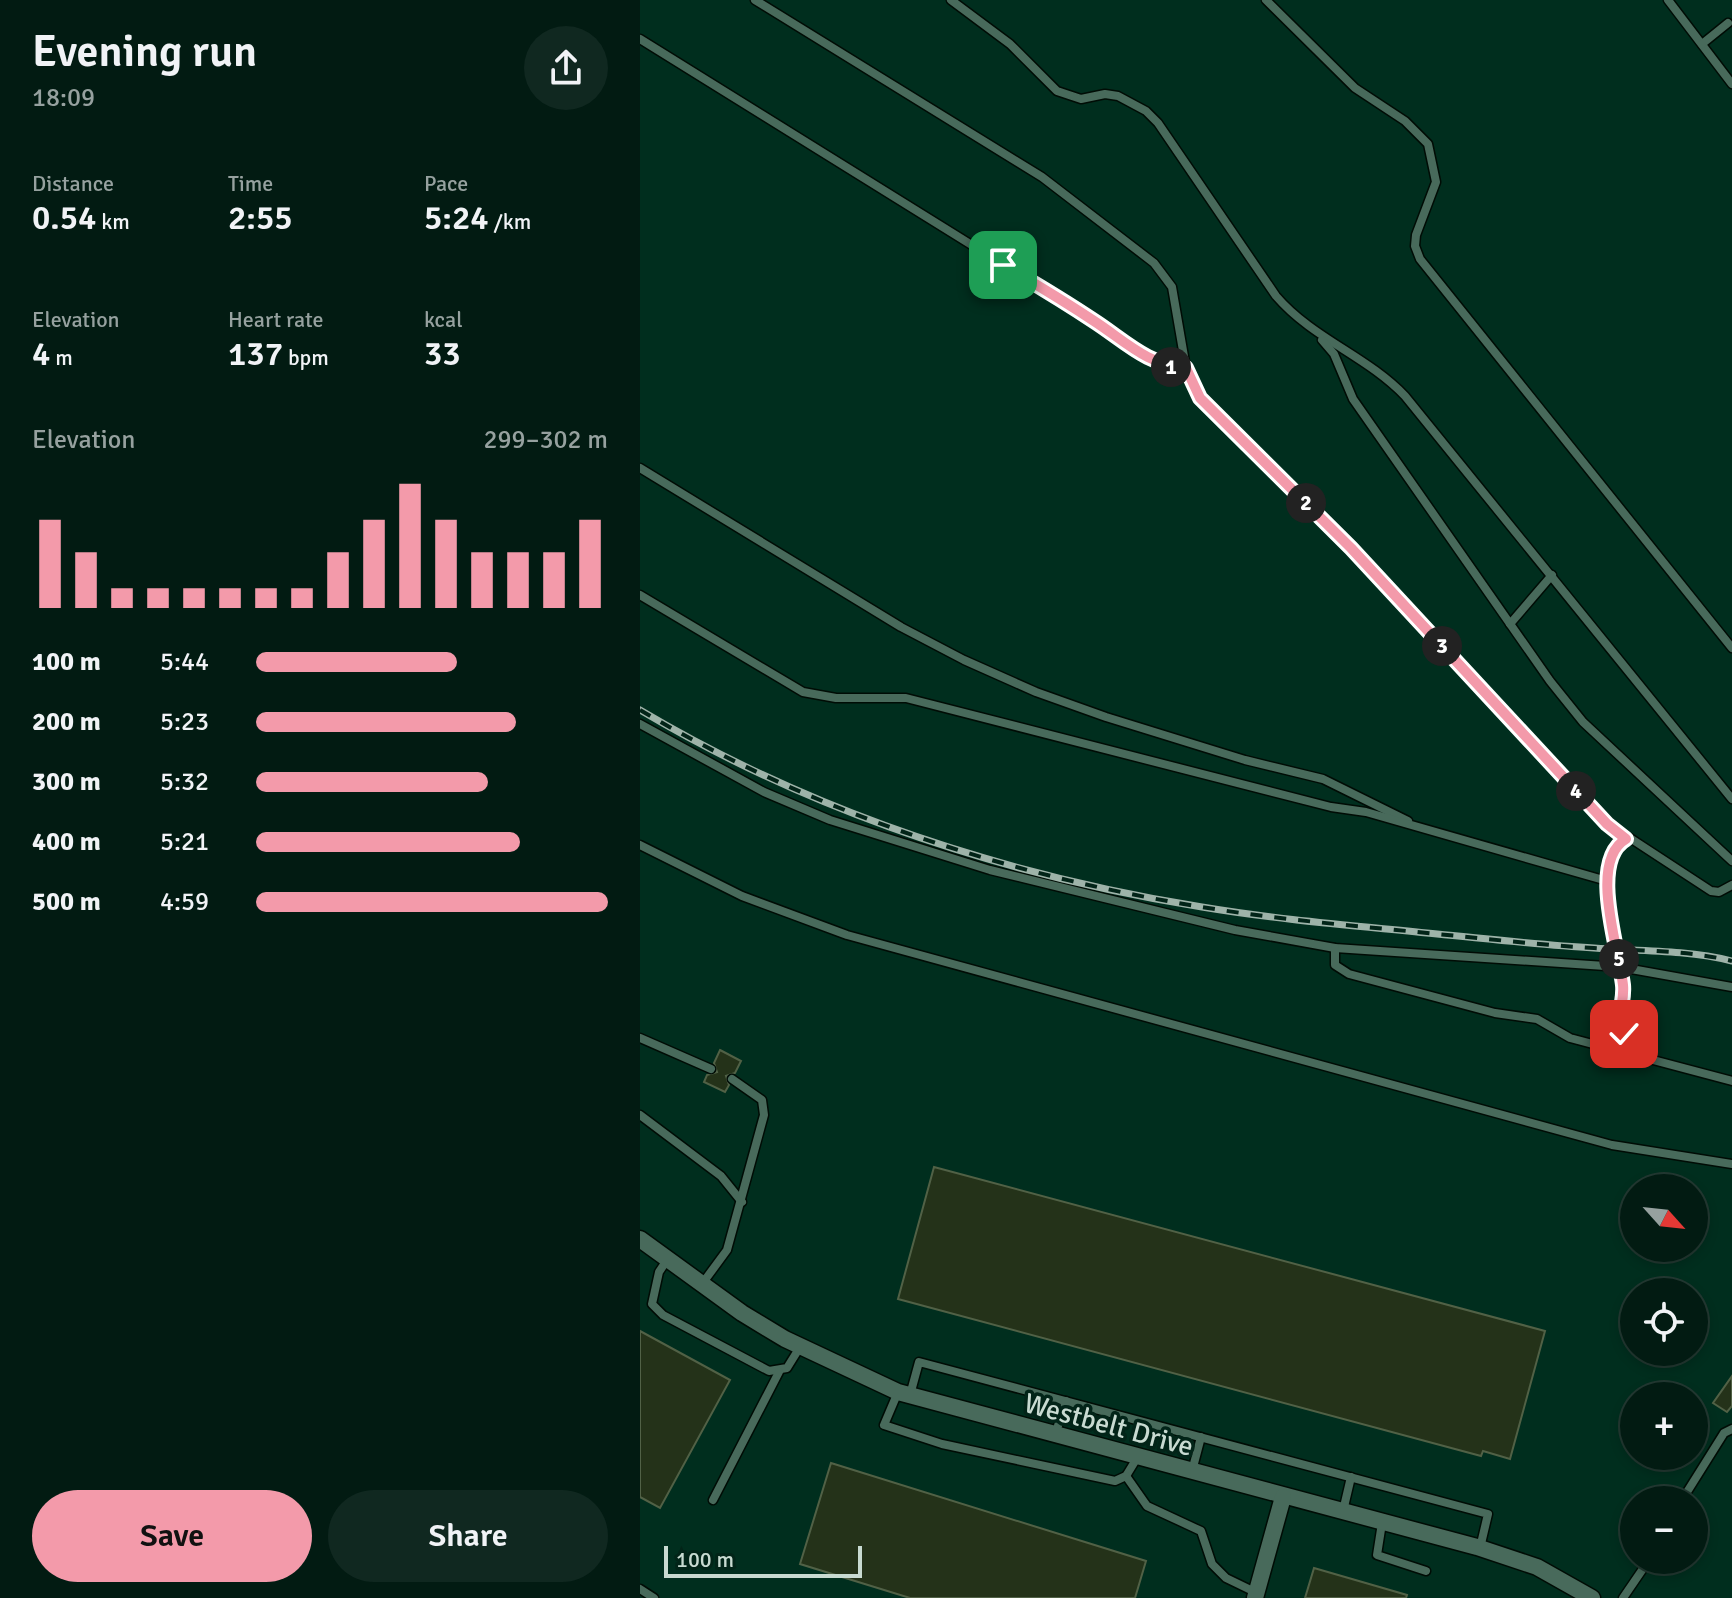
<!DOCTYPE html>
<meta charset="utf-8">
<style>
:root{--surface:#021b12;--page:#102820;--text:#f1f3f6;--muted:#96a19f;--line:#233932;--accent:#f39aaa}
body{margin:0;font-family:Signika,sans-serif;background:var(--page);color:var(--text);height:100vh;display:flex;flex-direction:column;font-size:30px;white-space:nowrap}
*{box-sizing:border-box;margin:0}
p{font-size:26px;color:var(--muted)}
.icon{flex:none;width:44px;height:44px;fill:none;stroke:currentColor;stroke-width:2;stroke-linecap:round;stroke-linejoin:round}
.map{position:relative;flex:1;overflow:hidden}
.drawer{display:flex;flex-direction:column;background:var(--surface);width:640px}
.drawer>*{flex:none}
.needle{width:52px;rotate:117deg}
.tools{position:absolute;left:980px;top:1174px;display:grid;gap:16px}
.tools a{display:grid;place-items:center;width:88px;height:88px;border-radius:50%;background:var(--surface);box-shadow:0 4px 12px #0003,0 0 0 2px var(--line);font-size:40px}
.scale{position:absolute;left:24px;bottom:20px;width:198px;box-sizing:border-box;padding-left:8px;border:4px solid #c8dad1;border-top:0;font-size:22px;line-height:28px;white-space:nowrap;color:#c8dad1;-webkit-text-stroke:6px #022418;paint-order:stroke}
.pin{position:absolute;display:grid;place-items:center;width:68px;height:68px;color:#fff;margin:-34px;border-radius:16px;box-shadow:0 4px 12px #0006}
.km{position:absolute;width:40px;height:40px;margin:-20px;border-radius:50%;background:#222;color:#fff;font-size:22px;line-height:40px;text-align:center}
.round{display:grid;place-items:center;flex:none;width:84px;height:84px;border-radius:42px;background:var(--page)}
.headline{display:flex;align-items:center;justify-content:space-between;height:136px;padding:0 32px}
h1{font-size:44px;font-weight:600;line-height:60px}
.metrics{display:grid;grid-template-columns:repeat(3,1fr);gap:12px;height:136px;padding:8px 32px}
.metrics div{display:grid;align-content:center}
.metrics b{font-size:34px;font-weight:600}
.metrics small{font-size:22px;font-weight:400}
.metrics p{font-size:22px}
.chart{height:224px;padding:16px 32px}
.chart p{display:flex;justify-content:space-between}
.chart svg{width:100%;height:144px;margin-top:8px;stroke:var(--accent);stroke-width:6}
.button{display:flex;gap:16px;margin-top:auto;padding:16px 32px}
.button a{flex:1;height:92px;border-radius:48px;background:var(--accent);color:#111;font-size:32px;font-weight:600;line-height:92px;text-align:center}
.button a+a{background:var(--page);color:var(--text)}
ul{padding:0 32px;list-style:none;font-size:26px}
li{display:grid;grid-template-columns:128px 96px 1fr;align-items:center;height:60px}
li i{height:20px;border-radius:10px;background:var(--accent)}
main{display:flex;flex:1;min-height:0}
.map>svg:first-child{display:block}
</style>
<main>
<section class="drawer">
<div class="headline"><div><h1>Evening run</h1><p>18:09</p></div><a class="round"><svg class="icon" aria-label="share" viewBox="0 0 24 24"><path d="M12 15V3M7 8l5-5 5 5M5 13v7h14v-7"/></svg></a></div>
<div class="metrics">
<div><p>Distance</p><b>0.54<small> km</small></b></div>
<div><p>Time</p><b>2:55</b></div>
<div><p>Pace</p><b>5:24<small> /km</small></b></div>
</div>
<div class="metrics">
<div><p>Elevation</p><b>4<small> m</small></b></div>
<div><p>Heart rate</p><b>137<small> bpm</small></b></div>
<div><p>kcal</p><b>33</b></div>
</div>
<div class="chart"><p><span>Elevation</span>299–302 m</p>
<svg viewBox="0 0 160 44" preserveAspectRatio="none"><path d="M5 44V17M15 44V27M25 44V38M35 44V38M45 44V38M55 44V38M65 44V38M75 44V38M85 44V27M95 44V17M105 44V6M115 44V17M125 44V27M135 44V27M145 44V27M155 44V17"/></svg>
</div>
<ul>
<li><b>100 m</b>5:44<i style="width:57%"></i></li>
<li><b>200 m</b>5:23<i style="width:74%"></i></li>
<li><b>300 m</b>5:32<i style="width:66%"></i></li>
<li><b>400 m</b>5:21<i style="width:75%"></i></li>
<li><b>500 m</b>4:59<i style="width:100%"></i></li>
</ul>
<div class="button"><a>Save</a><a>Share</a></div>
</section>
<div class="map">
<svg width="1092" height="1598" viewBox="0 0 1092 1598">
<rect width="100%" height="100%" fill="#022418"/>
<path fill="#002e1e" fill-rule="evenodd" d="M0,0H1092V1598H0ZM994,1188H1054V1248H994ZM994,1292H1054V1352H994ZM994,1396H1054V1456H994ZM994,1500H1054V1560H994Z"/>
<g fill="#243219" stroke="#516146" stroke-width="2">
<polygon points="80,1050 101,1061 95,1073 86,1076 89,1085 85,1092 64,1082 67,1075 77,1072 74,1063"/>
<polygon points="294,1167 905,1331 870,1459 843,1451 841,1456 258,1299"/>
<polygon points="0,1331 90,1380 20,1508 0,1497"/>
<polygon points="1092,1376 1092,1406 1087,1412 1073,1403"/>
<polygon points="191,1463 506,1561 495,1598 270,1598 160,1564"/>
<polygon points="674,1568 767,1595 766,1598 665,1598"/>
</g>
<g fill="none" stroke-linecap="round" stroke-linejoin="round">
<defs>
<g id="lane">
<polyline points="115,0 402,177 514,263 532,287 546,368 560,398 711,548 967,824 986,839"/>
<path d="M311,0L370,44L417,91L441,99L465,94L478,96L506,111L518,123L636,296C673,339 727,356 765,396L1092,799"/>
<polyline points="626,0 715,88 765,121 788,144 796,182 776,235 775,246 780,259 1092,648"/>
<polyline points="1028,0 1092,84"/>
<path d="M0,39L454,321C485,342 508,365 546,368"/>
<polyline points="1062,44 1088,23"/>
<polyline points="682,340 694,354 713,399 910,681 943,722 1092,861"/>
<polyline points="0,468 261,627 324,660 396,692 466,717 605,760 683,779 768,821"/>
<polyline points="0,595 163,692 196,698 266,698 691,807 726,812 967,881"/>
<polyline points="870,624 912,575"/>
<polyline points="0,724 124,792 190,820 350,870 595,930 695,948 980,967 1092,987"/>
<polyline points="0,845 102,896 207,935 972,1145 1092,1164"/>
<polyline points="695,948 695,965 709,974 855,1013 897,1019 930,1038 1092,1081"/>
<polyline points="0,1038 71,1069"/>
<path d="M1000,1055C992,1046 983,1036 980,1024C977,1011 984,1000 983,987C981,951 944,854 990,838L1071,891L1079,892L1092,885"/>
<polyline points="0,1115 81,1176 102,1202"/>
<polyline points="27,1260 19,1272 12,1304 23,1315 129,1371 147,1368 160,1347"/>
<polyline points="62,1284 87,1250 124,1115 122,1100 92,1079"/>
<polyline points="258,1392 244,1425 302,1444 475,1481 486,1476 497,1458"/>
<polyline points="270,1395 279,1362 848,1514 840,1548"/>
<polyline points="415,1435 426,1401"/>
<polyline points="552,1471 561,1437"/>
<polyline points="486,1476 507,1506 561,1531 572,1564 586,1578 617,1593"/>
<polyline points="73,1500 139,1372"/>
<polyline points="1042,1500 1084,1433 1092,1429"/>
<polyline points="703,1511 711,1477"/>
<polyline points="742,1523 737,1555 786,1571"/>
<polyline points="0,1589 14,1598"/>
<polyline points="983,1598 1009,1560"/>
</g>
<g id="street">
<polyline points="0,1239 102,1313 145,1339 258,1392 837,1547 897,1567 952,1598"/>
<polyline points="615,1598 643,1497"/>
</g>
</defs>
<use href="#lane" stroke="#000c05" stroke-width="11"/>
<use href="#street" stroke="#000c05" stroke-width="19"/>
<use href="#lane" stroke="#486a5b" stroke-width="8"/>
<use href="#street" stroke="#486a5b" stroke-width="16"/>
<defs>
<path id="rail" d="M0,710C172,812 365,875 562,907C640,920 719,926 797,934C849,939 901,945 954,948C1000,951 1047,950 1092,961"/>
</defs>
<use href="#rail" stroke="#9eb3a9" stroke-width="7"/>
<use href="#rail" stroke="#022418" stroke-width="4" stroke-dasharray="12" stroke-linecap="butt"/>
</g>
<g fill="none" stroke-linecap="round" stroke-linejoin="round">
<defs>
<path id="route" d="M363,265C394,283 424,301 454,321C485,341 507,365 546,368L560,398L711,548L967,824L986,839C948,861 979,949 983,985C985,1003 975,1016 984,1034"/>
</defs>
<use href="#route" stroke="#fff" stroke-width="16"/>
<use href="#route" stroke="#f39aaa" stroke-width="10"/>
</g>
<g text-anchor="middle" stroke-width="7" stroke-linejoin="round" paint-order="stroke">
<g font-size="28" fill="#c8dad1" stroke="#022418">
<text transform="translate(469 1424) rotate(15)" y="10">Westbelt Drive</text>
</g>
</g>
</svg>
<div class="tools">
<a><svg class="needle" viewBox="-14 -14 28 28"><path d="M0-13l5 13h-10z" fill="#e53935"/><path d="M0 13l5-13h-10z" fill="#96a19f"/></svg></a>
<a><svg class="icon" aria-label="locate" viewBox="0 0 24 24"><circle cx="12" cy="12" r="6"/><path d="M12 2v4M12 18v4M2 12h4M18 12h4"/></svg></a>
<a>+</a>
<a>−</a>
</div>
<div class="scale">100 m</div>
<div class="pin" style="left:363px;top:265px;background:#1e9e55"><svg class="icon" aria-label="arrive" viewBox="0 0 24 24"><path d="M6 21V4h12l-3 4 3 4H6"/></svg></div>
<div class="pin" style="left:984px;top:1034px;background:#d93025"><svg class="icon" aria-label="check" viewBox="0 0 24 24"><path d="M5 12l5 5 9-10"/></svg></div>
<b class="km" style="left:531px;top:367px">1</b>
<b class="km" style="left:666px;top:503px">2</b>
<b class="km" style="left:802px;top:646px">3</b>
<b class="km" style="left:936px;top:791px">4</b>
<b class="km" style="left:979px;top:959px">5</b>
</div>
</main>
